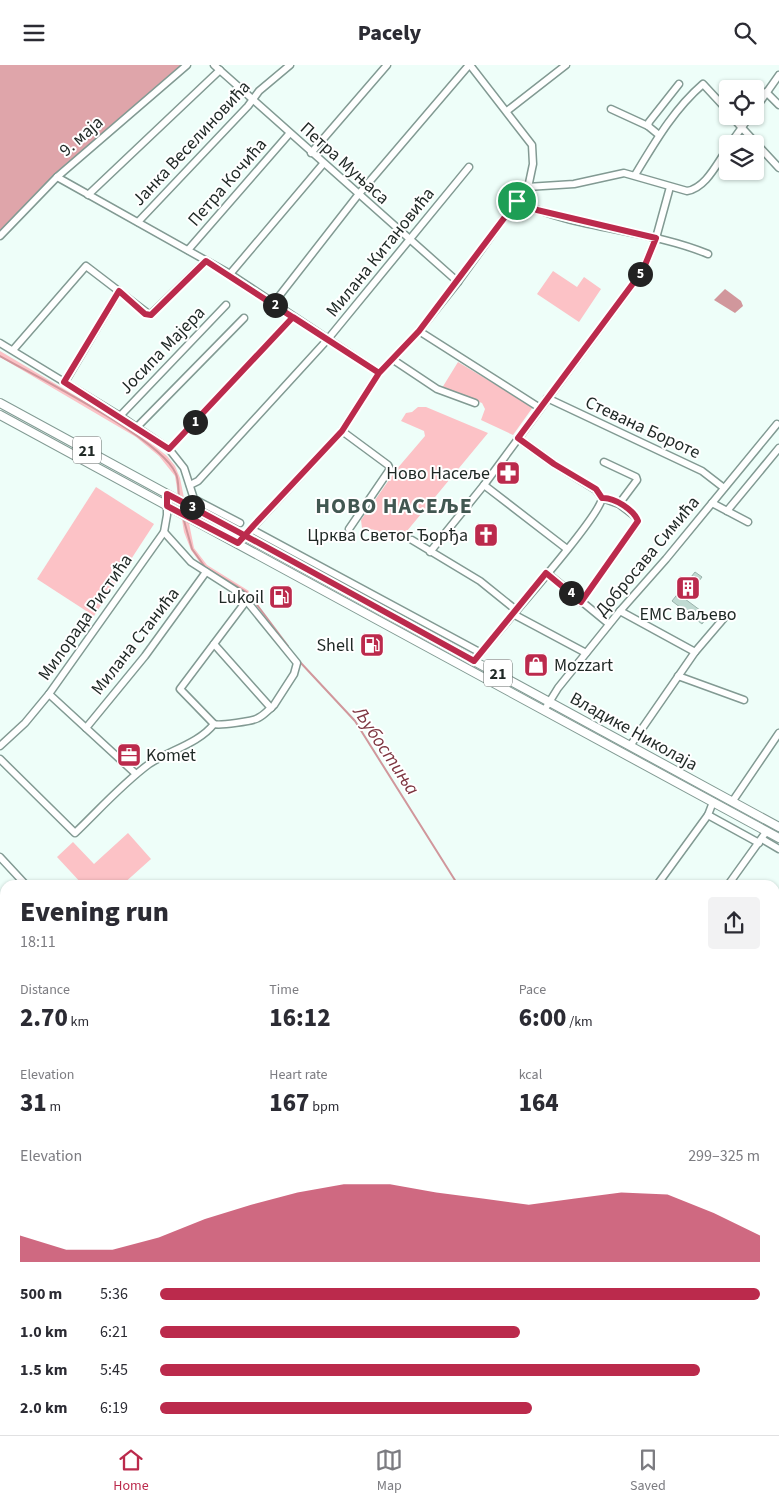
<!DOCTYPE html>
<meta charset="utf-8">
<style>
:root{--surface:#fff;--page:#f2f2f3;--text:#2b2b33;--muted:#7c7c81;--line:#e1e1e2;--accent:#bb2a4c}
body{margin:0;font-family:"Source Sans 3",sans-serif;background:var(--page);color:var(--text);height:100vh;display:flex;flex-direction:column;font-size:19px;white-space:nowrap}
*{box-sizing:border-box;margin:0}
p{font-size:16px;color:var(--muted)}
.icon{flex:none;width:28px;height:28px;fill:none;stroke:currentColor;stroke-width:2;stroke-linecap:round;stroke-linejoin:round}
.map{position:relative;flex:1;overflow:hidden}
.panel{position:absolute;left:0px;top:815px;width:780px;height:555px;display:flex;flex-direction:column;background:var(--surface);border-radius:15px 15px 0 0;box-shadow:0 1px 4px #0004}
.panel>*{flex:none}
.controls{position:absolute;left:719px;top:15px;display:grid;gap:10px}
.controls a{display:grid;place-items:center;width:45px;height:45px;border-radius:5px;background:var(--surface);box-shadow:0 1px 4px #0004;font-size:25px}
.pin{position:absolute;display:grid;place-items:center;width:42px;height:42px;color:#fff;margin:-21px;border:2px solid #fff;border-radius:50%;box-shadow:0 1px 5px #0007}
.km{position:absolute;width:25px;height:25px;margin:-12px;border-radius:50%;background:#222;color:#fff;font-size:14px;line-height:25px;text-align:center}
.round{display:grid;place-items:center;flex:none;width:52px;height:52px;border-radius:5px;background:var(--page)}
.headline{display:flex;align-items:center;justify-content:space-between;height:85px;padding:0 20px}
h1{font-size:28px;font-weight:800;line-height:38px}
.metrics{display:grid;grid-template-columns:repeat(3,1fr);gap:8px;height:85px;padding:5px 20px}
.metrics div{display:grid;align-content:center}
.metrics b{font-size:25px;font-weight:800}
.metrics small{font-size:14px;font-weight:400}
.metrics p{font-size:14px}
.chart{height:140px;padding:10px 20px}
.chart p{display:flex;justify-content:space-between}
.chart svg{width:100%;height:90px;margin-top:5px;fill:var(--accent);opacity:.7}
ul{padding:0 20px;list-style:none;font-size:16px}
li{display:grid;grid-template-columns:80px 60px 1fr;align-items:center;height:38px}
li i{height:12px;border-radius:6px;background:var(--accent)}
header{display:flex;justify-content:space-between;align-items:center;height:65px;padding:0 20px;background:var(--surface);font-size:22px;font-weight:800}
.tab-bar{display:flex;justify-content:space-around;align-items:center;height:70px;border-top:1px solid var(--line);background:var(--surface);font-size:14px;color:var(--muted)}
.tab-bar a{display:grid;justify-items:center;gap:2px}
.tab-bar .selected{color:var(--accent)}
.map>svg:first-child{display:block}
</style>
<header><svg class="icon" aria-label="menu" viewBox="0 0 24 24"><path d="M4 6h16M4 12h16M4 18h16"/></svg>Pacely<svg class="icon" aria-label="search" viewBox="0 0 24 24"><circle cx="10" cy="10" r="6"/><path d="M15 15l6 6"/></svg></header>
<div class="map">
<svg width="779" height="1370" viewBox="0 0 779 1370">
<rect width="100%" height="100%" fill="#eefef9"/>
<g fill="#fcc2c6">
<polygon points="553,206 577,222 584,212 601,224 579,257 537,229"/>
<polygon points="0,286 138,368 167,391 175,401 180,413 194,483 207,500 249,526 247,530 204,503 191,485 184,467 175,411 159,391 136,372 0,292"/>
<polygon points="458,297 533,342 513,370 481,355 485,344 482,338 442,323"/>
<path d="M418,342H426L488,368L402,472C385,478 391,471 378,466C373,464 367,464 362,463L361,455L396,405L425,371L424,366L401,356L406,348L412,347Z"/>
<polygon points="96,422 154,459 94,551 37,514"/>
<polygon points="128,768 151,794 122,820 83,820 57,792 73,777 94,799"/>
</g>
<polygon fill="#dfa5aa" points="0,0 187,0 57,112 0,171"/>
<polygon fill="#d1979c" points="725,224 741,236 743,241 735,248 714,235"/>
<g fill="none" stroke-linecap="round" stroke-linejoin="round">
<g stroke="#d1979c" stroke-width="2">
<path d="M0,291C37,312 162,374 176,409C179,416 178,425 179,432"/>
<polyline points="183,452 192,484 205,502 248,528 288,581"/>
<polyline points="300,597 355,656 458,820"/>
<polyline points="713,1370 715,1365"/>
</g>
</g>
<g fill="#c0dad2" stroke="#9ab2ab">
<polygon points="484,459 496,475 488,480 477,465"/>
<polygon points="695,507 702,512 685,534 708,551 702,559 672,536"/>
</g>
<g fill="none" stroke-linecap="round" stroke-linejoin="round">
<defs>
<g id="minor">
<polyline points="214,0 458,217"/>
<polyline points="766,27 779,40"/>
<polyline points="611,44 648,61"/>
<polyline points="755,44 779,10"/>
<polyline points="507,46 566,0"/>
<polyline points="731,51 779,103"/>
<polyline points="659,70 648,61 649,57 679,19"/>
<polyline points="730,79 750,51"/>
<polyline points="311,88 387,0"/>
<path d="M635,110C655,77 674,44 703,19L728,46"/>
<polyline points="57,112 230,209 379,308"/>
<path d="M527,122L574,119L624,108L687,126C706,123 717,98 728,83"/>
<polyline points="88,130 220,5"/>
<path d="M517,136C574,164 648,164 708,189"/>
<polyline points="138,157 248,41 259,26 290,0"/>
<polyline points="0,171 57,112 187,0"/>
<polyline points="188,185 289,69"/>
<polyline points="230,209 323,99"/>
<polyline points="273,239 358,130 469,0"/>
<polyline points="419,266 540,343"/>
<polyline points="0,278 120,351 169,384 184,403 194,434 240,458"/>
<polyline points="13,285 86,201 150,250 206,196"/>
<polyline points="392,294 437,324 475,338"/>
<polyline points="65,317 119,226"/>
<polyline points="547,333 702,406 724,423"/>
<polyline points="120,351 226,240"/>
<polyline points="137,362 244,253"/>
<polyline points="342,366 388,400 390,404 349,464"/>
<polyline points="518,373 554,399 596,425 602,433 619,439 636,452 637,458 581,537"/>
<polyline points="169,384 293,252"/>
<polyline points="604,397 636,412 637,415 619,439"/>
<polyline points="190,420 198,416 328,274 469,102"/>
<polyline points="484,420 567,484"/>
<polyline points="712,438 748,457"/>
<polyline points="727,446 779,383"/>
<polyline points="251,464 481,588"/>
<polyline points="164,467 191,497 241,529 297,598 294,609 274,640 271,643 214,579"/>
<polyline points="412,475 480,516 516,545"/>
<polyline points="238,478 342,366 379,308 419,266 458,217 529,118 533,99 532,80 470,0"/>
<polyline points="430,487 484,420 643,205 656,173 670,122"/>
<polyline points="547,508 609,559"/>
<polyline points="620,546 695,587"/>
<polyline points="513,549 586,588"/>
<path d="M474,596C494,570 600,453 602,433"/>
<polyline points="678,611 744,635"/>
<polyline points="49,629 136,709"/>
<polyline points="545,644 558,623 620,546 666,494 777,359"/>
<polyline points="214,659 180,624 247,535"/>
<polyline points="86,663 145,591 206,507"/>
<polyline points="0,681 25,658 49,629 164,467 167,450 167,429"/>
<polyline points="630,681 695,587 724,553"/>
<path d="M0,694L75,768C99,745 122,719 149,699C170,685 198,679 214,659C219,661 254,656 258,653C263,651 267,646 271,643"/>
<polyline points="732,737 779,668"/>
<polyline points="708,750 759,778"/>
<polyline points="762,774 779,784"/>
<polyline points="0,792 26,820"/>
<polyline points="657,820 708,750 713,737"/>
<polyline points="728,820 766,767"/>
<polyline points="775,850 779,846"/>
<polyline points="775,955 779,958"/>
<polyline points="775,1197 779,1204"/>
<polyline points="775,1221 779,1216"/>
<polyline points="775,1229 779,1236"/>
<polyline points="296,1365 301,1370"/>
<polyline points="308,1370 314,1365"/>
<polyline points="700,1370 702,1365"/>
<polyline points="729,1370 731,1365"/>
</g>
<g id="major">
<polyline points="0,338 779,762"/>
<polyline points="0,350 779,773"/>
<polyline points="775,994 779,991"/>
<polyline points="0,1227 5,1225"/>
</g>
</defs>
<use href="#minor" stroke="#829a93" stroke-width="9"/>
<use href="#major" stroke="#829a93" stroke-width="10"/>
<use href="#minor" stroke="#fff" stroke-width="6"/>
<use href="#major" stroke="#fff" stroke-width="8"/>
<defs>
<g id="rail">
<polyline points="775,912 779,911"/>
<polyline points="0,979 5,982"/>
</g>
</defs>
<use href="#rail" stroke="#3c4642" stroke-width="4"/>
<use href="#rail" stroke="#fff" stroke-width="2" stroke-dasharray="5.5" stroke-linecap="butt"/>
</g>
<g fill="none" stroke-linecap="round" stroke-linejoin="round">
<defs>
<path id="route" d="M517,136L419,266L379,308L293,252L169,384L64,317L119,226L145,249L151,250L206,196L379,308L342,366L254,460L238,478L167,441V429C270,483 372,540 474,596L546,508L581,537L638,456C634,445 614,432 602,433L596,424L554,399L518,373L643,205L656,173L537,145L517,136"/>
</defs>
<use href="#route" stroke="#fff" stroke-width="10"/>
<use href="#route" stroke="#bb2a4c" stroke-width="6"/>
</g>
<defs>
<symbol id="pharmacy-square" viewBox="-11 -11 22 22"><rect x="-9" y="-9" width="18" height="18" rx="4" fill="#bb2a4c" stroke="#fff"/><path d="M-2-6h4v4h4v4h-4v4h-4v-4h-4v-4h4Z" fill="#fff"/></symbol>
<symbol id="church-square" viewBox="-11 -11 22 22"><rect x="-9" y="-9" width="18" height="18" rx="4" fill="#bb2a4c" stroke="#fff"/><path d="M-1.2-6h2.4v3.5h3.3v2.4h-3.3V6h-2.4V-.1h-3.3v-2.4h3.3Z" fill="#fff"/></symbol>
<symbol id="building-square" viewBox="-11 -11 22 22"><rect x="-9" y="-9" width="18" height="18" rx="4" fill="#bb2a4c" stroke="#fff"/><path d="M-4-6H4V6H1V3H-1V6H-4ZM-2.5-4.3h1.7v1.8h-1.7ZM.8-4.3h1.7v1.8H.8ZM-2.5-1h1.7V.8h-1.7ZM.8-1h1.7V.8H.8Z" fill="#fff"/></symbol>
<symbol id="fuel-square" viewBox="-11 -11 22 22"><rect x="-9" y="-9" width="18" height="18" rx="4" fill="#bb2a4c" stroke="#fff"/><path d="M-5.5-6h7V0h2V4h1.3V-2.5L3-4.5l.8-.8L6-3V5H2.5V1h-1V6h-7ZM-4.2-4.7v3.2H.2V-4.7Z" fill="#fff"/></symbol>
<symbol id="shop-square" viewBox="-11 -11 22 22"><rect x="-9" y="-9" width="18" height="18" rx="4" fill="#bb2a4c" stroke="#fff"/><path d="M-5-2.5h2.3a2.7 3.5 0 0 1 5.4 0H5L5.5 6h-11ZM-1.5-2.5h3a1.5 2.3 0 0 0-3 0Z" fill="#fff"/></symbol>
<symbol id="office-square" viewBox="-11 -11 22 22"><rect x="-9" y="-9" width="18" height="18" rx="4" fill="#bb2a4c" stroke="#fff"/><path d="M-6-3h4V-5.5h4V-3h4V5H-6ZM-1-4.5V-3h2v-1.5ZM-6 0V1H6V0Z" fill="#fff"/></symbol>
</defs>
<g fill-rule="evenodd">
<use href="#pharmacy-square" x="494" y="394" width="28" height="28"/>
<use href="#church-square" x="472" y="456" width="28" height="28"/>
<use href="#building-square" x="674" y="509" width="28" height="28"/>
<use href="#fuel-square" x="267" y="518" width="28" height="28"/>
<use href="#fuel-square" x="358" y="566" width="28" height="28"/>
<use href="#shop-square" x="522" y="586" width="28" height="28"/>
<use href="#office-square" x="115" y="676" width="28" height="28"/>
</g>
<g text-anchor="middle" stroke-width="4" stroke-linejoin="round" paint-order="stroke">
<g fill="#fff" stroke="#626866" stroke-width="1">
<rect x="73" y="371.5" width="28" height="27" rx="4"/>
<rect x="484" y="594.5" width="28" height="27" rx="4"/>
</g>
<g font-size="16" font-weight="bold" fill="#1f2825">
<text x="87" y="391">21</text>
<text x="498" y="614">21</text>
</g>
<g font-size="18" fill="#1f2825" stroke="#fff">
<text transform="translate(81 71) rotate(-41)" y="6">9. маја</text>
<text transform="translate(191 78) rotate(-47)" y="6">Јанка Веселиновића</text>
<text transform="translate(345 98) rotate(42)" y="6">Петра Муњаса</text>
<text transform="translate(227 117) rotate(-49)" y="6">Петра Кочића</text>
<text transform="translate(380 187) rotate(-51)" y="6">Милана Китановића</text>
<text transform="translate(162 285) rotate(-46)" y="6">Јосипа Мајера</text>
<text transform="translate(643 362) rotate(25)" y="6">Стевана Бороте</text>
<text transform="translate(647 491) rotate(-50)" y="6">Добросава Симића</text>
<text transform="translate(85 552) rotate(-55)" y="6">Милорада Ристића</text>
<text transform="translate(135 576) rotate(-52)" y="6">Милана Станића</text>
<text transform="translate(634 666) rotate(29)" y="6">Владике Николаја</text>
</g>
<g font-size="18" fill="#1f2825" stroke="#fff" text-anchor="end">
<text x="490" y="414">Ново Насеље</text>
<text x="468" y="476">Црква Светог Ђорђа</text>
<text x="264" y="538">Lukoil</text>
<text x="688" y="555" text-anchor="middle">ЕМС Ваљево</text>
<text x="354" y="586">Shell</text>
<text x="554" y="606" text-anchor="start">Mozzart</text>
<text x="146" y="696" text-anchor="start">Komet</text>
</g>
<g font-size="19" font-style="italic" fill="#7d3540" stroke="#fff">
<text transform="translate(387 685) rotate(56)" y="7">Љубостиња</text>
</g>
<g font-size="22" font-weight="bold" letter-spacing="1" fill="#415751" stroke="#fff">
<text x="394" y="448">НОВО НАСЕЉЕ</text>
</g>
</g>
</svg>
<div class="controls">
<a><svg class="icon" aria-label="locate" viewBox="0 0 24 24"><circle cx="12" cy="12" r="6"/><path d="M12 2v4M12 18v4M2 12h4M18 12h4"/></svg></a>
<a><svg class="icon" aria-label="layers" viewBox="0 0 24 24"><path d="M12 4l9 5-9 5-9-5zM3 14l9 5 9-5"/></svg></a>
</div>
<div class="pin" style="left:517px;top:136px;background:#1e9e55"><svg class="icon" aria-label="arrive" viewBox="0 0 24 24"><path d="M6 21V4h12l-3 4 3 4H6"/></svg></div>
<b class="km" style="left:195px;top:357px">1</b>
<b class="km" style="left:275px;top:240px">2</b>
<b class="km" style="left:192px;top:442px">3</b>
<b class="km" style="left:571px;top:528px">4</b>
<b class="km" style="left:640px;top:209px">5</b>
<section class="panel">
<div class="headline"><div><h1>Evening run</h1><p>18:11</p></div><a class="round"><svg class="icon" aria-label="share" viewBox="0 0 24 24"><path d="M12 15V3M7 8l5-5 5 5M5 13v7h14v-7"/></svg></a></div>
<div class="metrics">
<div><p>Distance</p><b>2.70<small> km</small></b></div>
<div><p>Time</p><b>16:12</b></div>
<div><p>Pace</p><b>6:00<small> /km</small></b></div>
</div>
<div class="metrics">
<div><p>Elevation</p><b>31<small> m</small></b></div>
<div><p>Heart rate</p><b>167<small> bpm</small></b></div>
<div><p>kcal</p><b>164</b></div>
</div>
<div class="chart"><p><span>Elevation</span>299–325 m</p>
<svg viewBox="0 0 160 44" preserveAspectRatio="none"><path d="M0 44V31L10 38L20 38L30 32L40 23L50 16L60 10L70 6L80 6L90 10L100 13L110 16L120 13L130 10L140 11L150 20L160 31V44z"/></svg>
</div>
<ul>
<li><b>500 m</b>5:36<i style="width:100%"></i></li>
<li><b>1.0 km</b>6:21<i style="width:60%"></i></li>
<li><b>1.5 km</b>5:45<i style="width:90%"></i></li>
<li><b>2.0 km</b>6:19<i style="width:62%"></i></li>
</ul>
</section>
</div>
<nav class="tab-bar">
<a class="selected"><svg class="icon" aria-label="home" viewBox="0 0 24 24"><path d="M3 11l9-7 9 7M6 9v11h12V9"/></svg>Home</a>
<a><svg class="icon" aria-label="map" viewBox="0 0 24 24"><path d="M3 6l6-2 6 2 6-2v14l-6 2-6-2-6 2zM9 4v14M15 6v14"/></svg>Map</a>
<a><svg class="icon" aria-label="saved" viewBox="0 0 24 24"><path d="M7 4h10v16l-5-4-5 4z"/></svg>Saved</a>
</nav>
